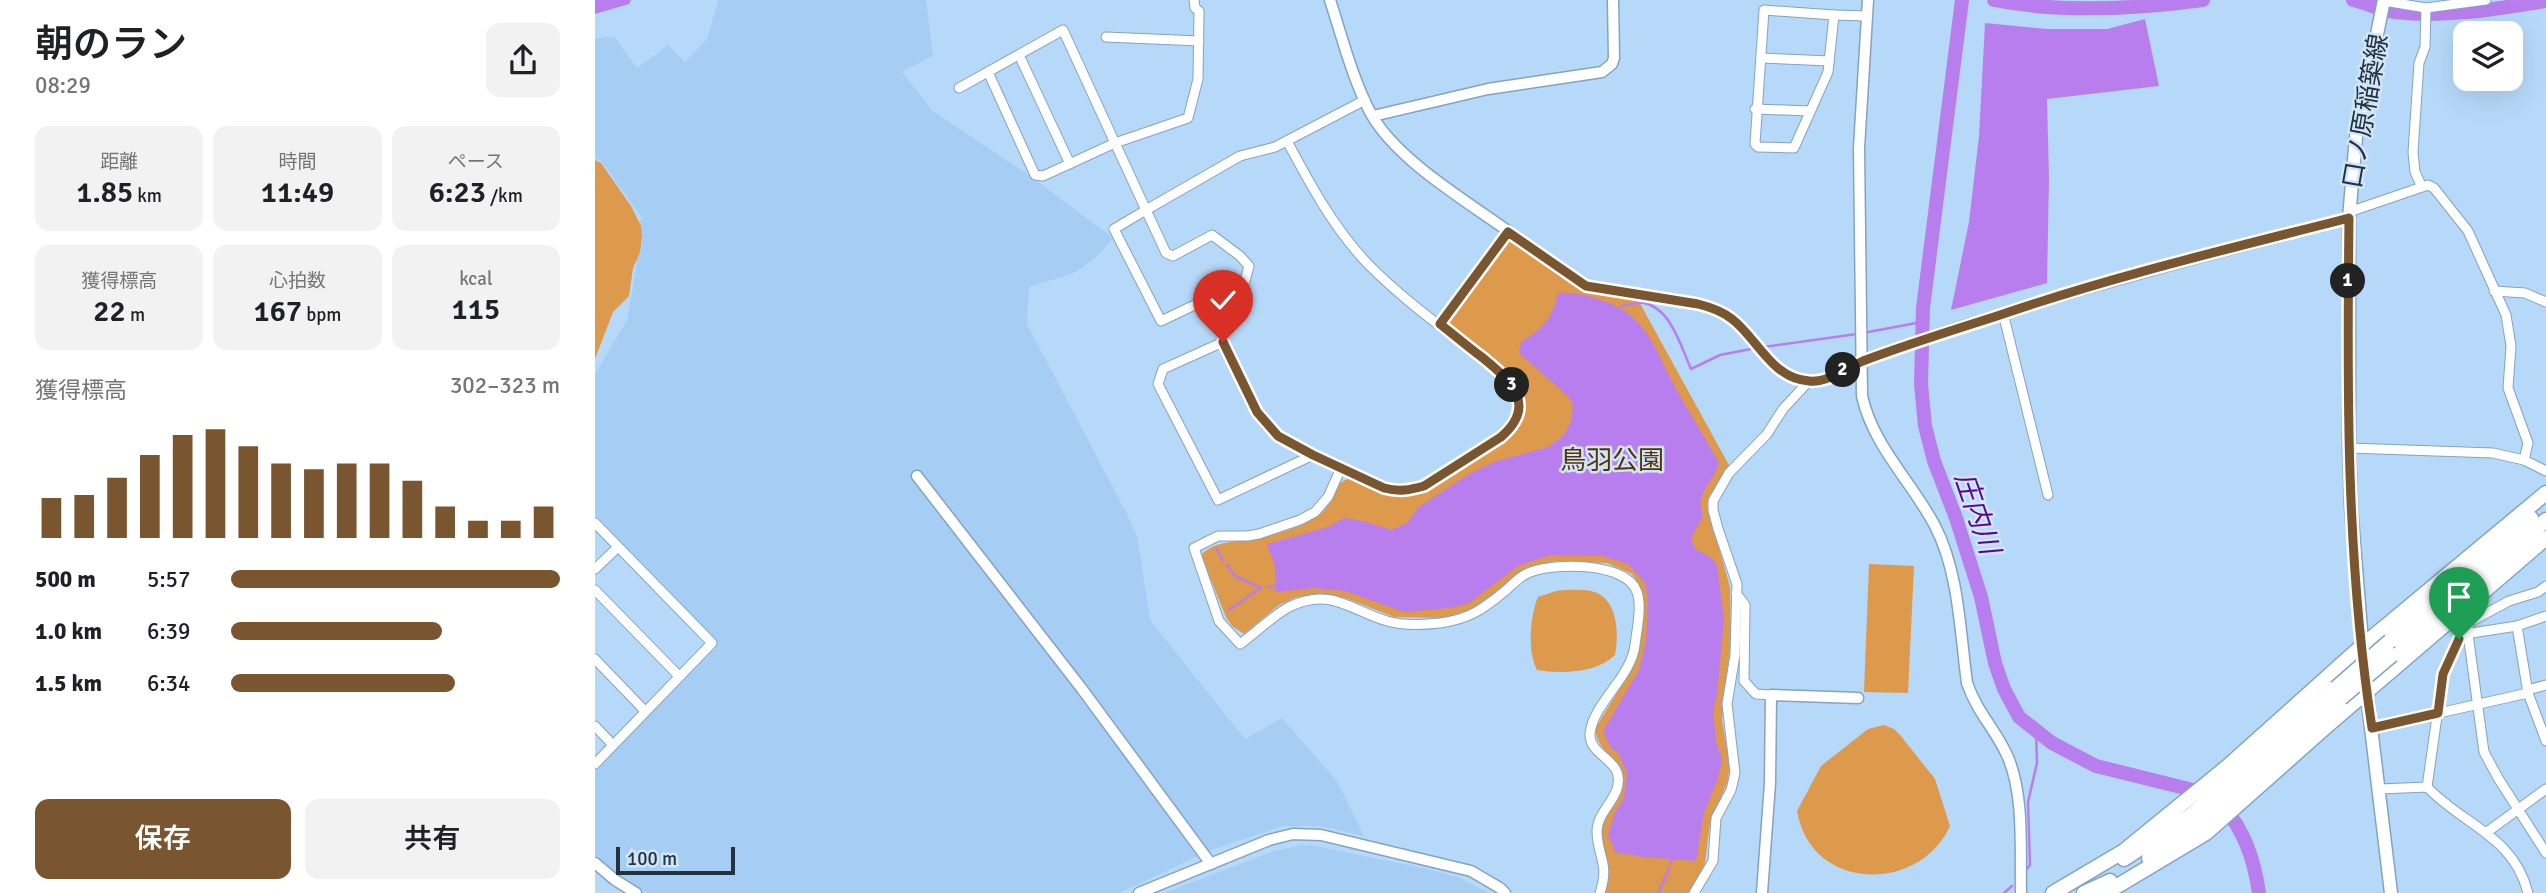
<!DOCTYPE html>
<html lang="ja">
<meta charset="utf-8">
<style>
:root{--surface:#fff;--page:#f2f2f2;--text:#202124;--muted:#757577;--accent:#79562f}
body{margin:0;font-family:Signika,"Noto Sans JP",sans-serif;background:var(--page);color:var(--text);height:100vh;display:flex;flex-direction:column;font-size:26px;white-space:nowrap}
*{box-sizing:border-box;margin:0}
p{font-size:23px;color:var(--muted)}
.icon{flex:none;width:38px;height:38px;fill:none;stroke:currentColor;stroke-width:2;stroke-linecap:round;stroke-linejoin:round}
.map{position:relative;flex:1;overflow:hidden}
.sheet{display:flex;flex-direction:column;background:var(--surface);width:595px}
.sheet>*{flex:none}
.buttons{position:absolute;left:1858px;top:21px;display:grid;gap:14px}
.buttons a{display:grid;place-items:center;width:70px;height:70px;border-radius:14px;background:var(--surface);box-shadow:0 7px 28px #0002;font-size:35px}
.scale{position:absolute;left:21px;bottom:18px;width:119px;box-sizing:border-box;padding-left:7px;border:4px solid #24313e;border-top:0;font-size:19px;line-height:24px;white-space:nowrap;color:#24313e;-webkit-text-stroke:5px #d0e5f8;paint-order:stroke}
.pin{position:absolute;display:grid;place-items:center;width:60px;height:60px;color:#fff;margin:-72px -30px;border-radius:50% 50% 50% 0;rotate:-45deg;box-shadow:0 0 7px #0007}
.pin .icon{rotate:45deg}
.km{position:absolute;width:35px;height:35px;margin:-18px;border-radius:50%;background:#222;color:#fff;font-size:19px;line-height:35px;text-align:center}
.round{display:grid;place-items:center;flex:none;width:74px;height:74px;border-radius:14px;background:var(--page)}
.overview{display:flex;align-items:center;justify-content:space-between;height:119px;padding:0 35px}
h1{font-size:38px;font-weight:600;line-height:52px}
.stats{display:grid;grid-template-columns:repeat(3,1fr);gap:10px;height:119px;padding:7px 35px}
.stats div{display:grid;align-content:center;border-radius:14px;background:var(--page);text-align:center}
.stats b{font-size:30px;font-weight:600}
.stats small{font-size:19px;font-weight:400}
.stats p{font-size:19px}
.chart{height:196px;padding:14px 35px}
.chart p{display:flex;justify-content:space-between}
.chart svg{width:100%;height:126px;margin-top:7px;stroke:var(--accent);stroke-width:6}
.button{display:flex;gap:14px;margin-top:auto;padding:14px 35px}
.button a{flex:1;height:80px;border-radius:14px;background:var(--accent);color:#fff;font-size:28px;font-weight:600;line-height:80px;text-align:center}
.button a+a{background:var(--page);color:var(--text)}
ul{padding:0 35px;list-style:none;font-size:23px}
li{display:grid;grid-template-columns:112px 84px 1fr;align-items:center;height:52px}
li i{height:18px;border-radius:9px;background:var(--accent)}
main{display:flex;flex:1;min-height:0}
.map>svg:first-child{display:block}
</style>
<main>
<section class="sheet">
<div class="overview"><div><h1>朝のラン</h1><p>08:29</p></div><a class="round"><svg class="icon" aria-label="share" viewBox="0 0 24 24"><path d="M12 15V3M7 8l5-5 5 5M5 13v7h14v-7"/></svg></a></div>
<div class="stats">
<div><p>距離</p><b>1.85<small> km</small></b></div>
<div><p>時間</p><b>11:49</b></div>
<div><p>ペース</p><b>6:23<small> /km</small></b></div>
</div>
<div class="stats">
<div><p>獲得標高</p><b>22<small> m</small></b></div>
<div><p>心拍数</p><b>167<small> bpm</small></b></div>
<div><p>kcal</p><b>115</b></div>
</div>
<div class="chart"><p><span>獲得標高</span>302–323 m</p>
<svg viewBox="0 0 160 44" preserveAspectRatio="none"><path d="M5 44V30M15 44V29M25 44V23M35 44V15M45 44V8M55 44V6M65 44V12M75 44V18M85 44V20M95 44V18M105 44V18M115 44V24M125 44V33M135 44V38M145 44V38M155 44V33"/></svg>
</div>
<ul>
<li><b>500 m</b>5:57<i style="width:100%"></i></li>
<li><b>1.0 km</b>6:39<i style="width:64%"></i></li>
<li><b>1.5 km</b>6:34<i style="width:68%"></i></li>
</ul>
<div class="button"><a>保存</a><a>共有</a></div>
</section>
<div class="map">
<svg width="1951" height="893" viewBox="0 0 1951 893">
<rect width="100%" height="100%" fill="#b7d9f9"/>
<g fill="#a6cef4">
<polygon points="123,0 331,0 338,56 307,72 338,111 434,175 518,238 502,257 479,273 434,287 432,324 533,516 543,539 555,620 650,739 687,718 742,781 769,836 724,826 688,826 619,849 524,893 52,893 13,868 0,855 0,769 122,642 0,517 0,374 32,320 42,264 24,237 48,219 6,161 0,158 0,39 19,36 42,68 73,45 90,62 112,39"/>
<polygon points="707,845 721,846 832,869 863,877 894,893 569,893 679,851"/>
</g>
<g fill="#dd994c">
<polygon points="0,160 6,163 36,206 46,226 47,236 45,252 38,268 34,296 18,312 0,359"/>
<path d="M917,237L975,280L1042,298L1135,467L1115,495L1112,505L1135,587L1136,639L1127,720L1135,767L1132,783L1115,823L1109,870L1093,893H1009C1019,863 1003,849 1006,827C1008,812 1020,790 1026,775C1019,757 1003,750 1000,729L1038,666L1044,647L1045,586L1037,574L1012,563L960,561L937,567L874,611L849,618L799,617L753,599L729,594L702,597L684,605L649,634L637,626L631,617L606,555C620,540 644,542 663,538C682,534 707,527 724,515C737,507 737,482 753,479C768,477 806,487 823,490L906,440L928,405L926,392L920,382L850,324L852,316L912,238Z"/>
<polygon points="1274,564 1319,566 1313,693 1269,692"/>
<path d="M961,591C972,590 985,589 996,591C1023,597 1024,633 1020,655C1002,673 967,674 942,670C932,651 935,616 943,597Z"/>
<path d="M1289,725L1299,729L1305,735L1340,779L1355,826C1325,893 1216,893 1202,811L1226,766L1273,729Z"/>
</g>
<g fill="#b97eed">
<polygon points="0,0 36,0 34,4 0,14"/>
<polygon points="1550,19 1564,86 1452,99 1454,178 1452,283 1356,310 1374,222 1384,136 1390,23 1453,29 1512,29"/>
<path d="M963,293C977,292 992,295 1006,300C1052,315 1059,348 1080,387C1094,413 1110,437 1124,463C1118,484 1099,493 1108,516L1096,538L1099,548L1118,559L1122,566L1129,619L1122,695L1118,711L1121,741L1127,759L1123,779L1109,813L1101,861L1048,857L1020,852L1013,835L1020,812L1029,798L1032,773L1023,753L1015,747L1008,731L1044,670L1051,641L1053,600L1050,583L1033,564L1007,556L955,555L923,566L874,603L855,608L809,612L750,591L719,588L681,592L680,566L672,544L733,527L749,518L768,521L796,530L812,523L824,507L874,474L899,462L953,447L969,435L976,421L978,406L974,397L924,353L926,342C948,329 957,318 963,293Z"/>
</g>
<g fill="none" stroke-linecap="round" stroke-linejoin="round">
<g stroke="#b97eed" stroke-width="2.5">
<path d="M1027,306C1034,305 1043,302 1049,303C1076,308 1086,347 1096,369L1125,355L1161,348"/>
<polyline points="1268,333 1327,322"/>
<polyline points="1168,347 1262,334"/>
<polyline points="622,549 628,561"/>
<polyline points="632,565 640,576 666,588"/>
<polyline points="673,587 681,586"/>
<polyline points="634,610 664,589"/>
<polyline points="1076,864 1077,860"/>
<polyline points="1430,871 1435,865 1433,802 1442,763 1441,729"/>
<polyline points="1063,893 1074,869"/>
<polyline points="1409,893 1417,886"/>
</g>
<g stroke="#b97eed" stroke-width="14">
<polyline points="1367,0 1328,308 1326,384 1330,426 1339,461 1361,518 1386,597 1400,663 1409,689 1424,717 1457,743 1501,766 1610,793"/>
<path d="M1399,0C1465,13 1541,9 1608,0"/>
<path d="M1758,0C1772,3 1786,11 1800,12C1850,18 1901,9 1951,1"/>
<path d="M1627,804C1649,831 1659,858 1664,893"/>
</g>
<defs>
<g id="minor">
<polyline points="599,0 600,8 604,11 603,79 593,118 520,143 551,210 645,156 680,147 770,100"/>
<polyline points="1789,1 1831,8 1891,0"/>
<polygon points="1169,10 1239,15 1233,72 1199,148 1163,147 1160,144"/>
<polyline points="1239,15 1272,16"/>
<polyline points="511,37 604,41"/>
<polyline points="424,55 475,164"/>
<polyline points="1166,58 1234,61"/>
<polyline points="364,88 468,30 520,143 448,176 440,175 393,72"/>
<polyline points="1160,109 1215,111"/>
<path d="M692,141C715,184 738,227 772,263C812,304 861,337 906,373C928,396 932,415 906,437L829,486C815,490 804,492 789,488L718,455"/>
<polyline points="1826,185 1820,172 1818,152 1824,63 1830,47 1831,8"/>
<polygon points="551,210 571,253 578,256 617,235 645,256 654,266 650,281 566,321 519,229"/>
<polyline points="1754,212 1833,185 1839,188 1873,231 1911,315 1916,346 1913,388 1933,443 1929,460"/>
<polyline points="1899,291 1930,293 1951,302"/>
<polyline points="1408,313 1453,495"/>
<path d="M845,324L913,231L991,286L1103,304C1115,308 1128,311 1138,319C1162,339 1179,382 1216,381C1233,381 1251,369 1266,362"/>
<polygon points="628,342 662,412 683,436 718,455 623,500 563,384 568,369"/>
<polyline points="1754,448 1898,453 1929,460 1951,471"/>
<path d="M746,468L733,497L720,512L705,520L664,534L652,536H623L599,548L624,621L645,644C662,632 678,615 696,606C736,587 757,611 792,621C809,626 827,625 845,623C874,619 887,610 910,591C917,585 923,578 931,574C954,562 1032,561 1042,592C1047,606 1042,629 1040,645C1036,678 998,703 995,734C994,752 1017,758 1022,772C1030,795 1002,810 1002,831C1002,856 1015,863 1005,893"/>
<polyline points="0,523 117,643 0,764"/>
<polyline points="0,569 23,547"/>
<polyline points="0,590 84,676"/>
<polyline points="1141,593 1150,605 1149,681 1161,694 1176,695"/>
<polyline points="1922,626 1933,693 1951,741"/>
<polyline points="1870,634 1922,626 1951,616"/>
<polyline points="1873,634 1889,752 1903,778 1951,853"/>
<polyline points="0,659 50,711"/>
<polyline points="1932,690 1951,685"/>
<polyline points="0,726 18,745"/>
<polyline points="1777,728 1933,693"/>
<polyline points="1832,787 1848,674 1864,639 1870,634 1875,622 1914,601 1943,592 1951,586"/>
<path d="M1785,789L1832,787C1868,825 1919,836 1933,893"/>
<polyline points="1892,832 1951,789"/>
<polyline points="1099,893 1118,861 1121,818 1136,790 1140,773 1132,704 1140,655 1142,584 1123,529 1118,510 1118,501 1134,473 1172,434 1188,409 1214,381"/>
</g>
<g id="tertiary">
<path d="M735,0C747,37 757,77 775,112C800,159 870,200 913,231"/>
<path d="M1273,0L1264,148L1267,396C1278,446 1317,482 1340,526C1364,572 1365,632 1372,683C1382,712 1399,728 1411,753C1430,792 1425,851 1426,893"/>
<polyline points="778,116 893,89 1007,72 1017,64 1019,58 1018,0"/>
<path d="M1266,362C1425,302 1590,261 1754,218"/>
<polyline points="322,476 487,689 616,864"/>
<polyline points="0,863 20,880 41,893"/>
<polyline points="544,893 674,840 698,834 726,835 876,871 905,888 910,893"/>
<polyline points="1167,893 1175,783 1176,695 1263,698"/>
</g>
<g id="secondary">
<polyline points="1768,654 1756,507 1754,448 1754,218 1761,137 1789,0"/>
<polyline points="1771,686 1796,893"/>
</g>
<g id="trunk">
<polyline points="1795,641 1936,518"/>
<polyline points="1797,655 1951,520"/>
<path d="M1554,858C1624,813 1684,753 1746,698"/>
<polyline points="1529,859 1596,815 1741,688"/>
<polyline points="1458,893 1529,851 1632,767 1767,646 1951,493"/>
<polyline points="1489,893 1515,881"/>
<polyline points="1506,893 1524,885 1611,833 1734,724 1951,538"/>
</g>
</defs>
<use href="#minor" stroke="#83a3c2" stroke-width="11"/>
<use href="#tertiary" stroke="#83a3c2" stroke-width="13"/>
<use href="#secondary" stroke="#83a3c2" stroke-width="15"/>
<use href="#trunk" stroke="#83a3c2" stroke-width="17"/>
<use href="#minor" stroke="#fff" stroke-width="9"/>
<use href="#tertiary" stroke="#fff" stroke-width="10"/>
<use href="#secondary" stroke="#fff" stroke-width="12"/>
<use href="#trunk" stroke="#fff" stroke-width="14"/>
<defs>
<g id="trunk-bridge">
<polyline points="1741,688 1795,641"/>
<polyline points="1746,698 1797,655"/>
</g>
</defs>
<use href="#trunk-bridge" stroke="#83a3c2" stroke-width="17" stroke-linecap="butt"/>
<use href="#trunk-bridge" stroke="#fff" stroke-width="14"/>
</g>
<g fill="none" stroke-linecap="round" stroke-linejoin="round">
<defs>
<path id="route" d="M628,342L662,412L683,436L718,455L789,488C804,492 815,490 829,486L906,437C943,405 916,381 888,358C873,347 859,335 845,324L913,232L991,286L1103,304C1115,307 1127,311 1137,319C1162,338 1177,379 1214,381C1232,383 1252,368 1268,361C1313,344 1359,330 1405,315C1519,276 1637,248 1754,218C1752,388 1751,559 1777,728L1843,713L1848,674L1864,639"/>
</defs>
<use href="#route" stroke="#fff" stroke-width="14"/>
<use href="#route" stroke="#79562f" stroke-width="9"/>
</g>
<g text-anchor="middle" stroke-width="5" stroke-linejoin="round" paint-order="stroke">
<g font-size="26" fill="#24313e" stroke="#d0e5f8">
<text transform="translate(1770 111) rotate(-80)" y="9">口ノ原稲築線</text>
</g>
<g font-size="26" fill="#573200" stroke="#d0e5f8">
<text x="1017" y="469">鳥羽公園</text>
</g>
<g font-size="28" font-style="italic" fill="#5e0090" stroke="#d0e5f8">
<text transform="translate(1383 513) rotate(71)" y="10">庄内川</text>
</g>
</g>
</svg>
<div class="buttons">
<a><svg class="icon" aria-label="layers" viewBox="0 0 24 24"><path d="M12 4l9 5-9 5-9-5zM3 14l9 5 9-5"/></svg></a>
</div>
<div class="scale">100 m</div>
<div class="pin" style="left:1864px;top:639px;background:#1e9e55"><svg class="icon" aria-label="arrive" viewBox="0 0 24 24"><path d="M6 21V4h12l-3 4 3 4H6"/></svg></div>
<div class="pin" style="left:628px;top:342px;background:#d93025"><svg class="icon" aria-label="check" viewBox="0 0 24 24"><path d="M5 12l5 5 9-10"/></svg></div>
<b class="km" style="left:1753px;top:281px">1</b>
<b class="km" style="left:1248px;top:370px">2</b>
<b class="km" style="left:917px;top:385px">3</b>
</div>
</main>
